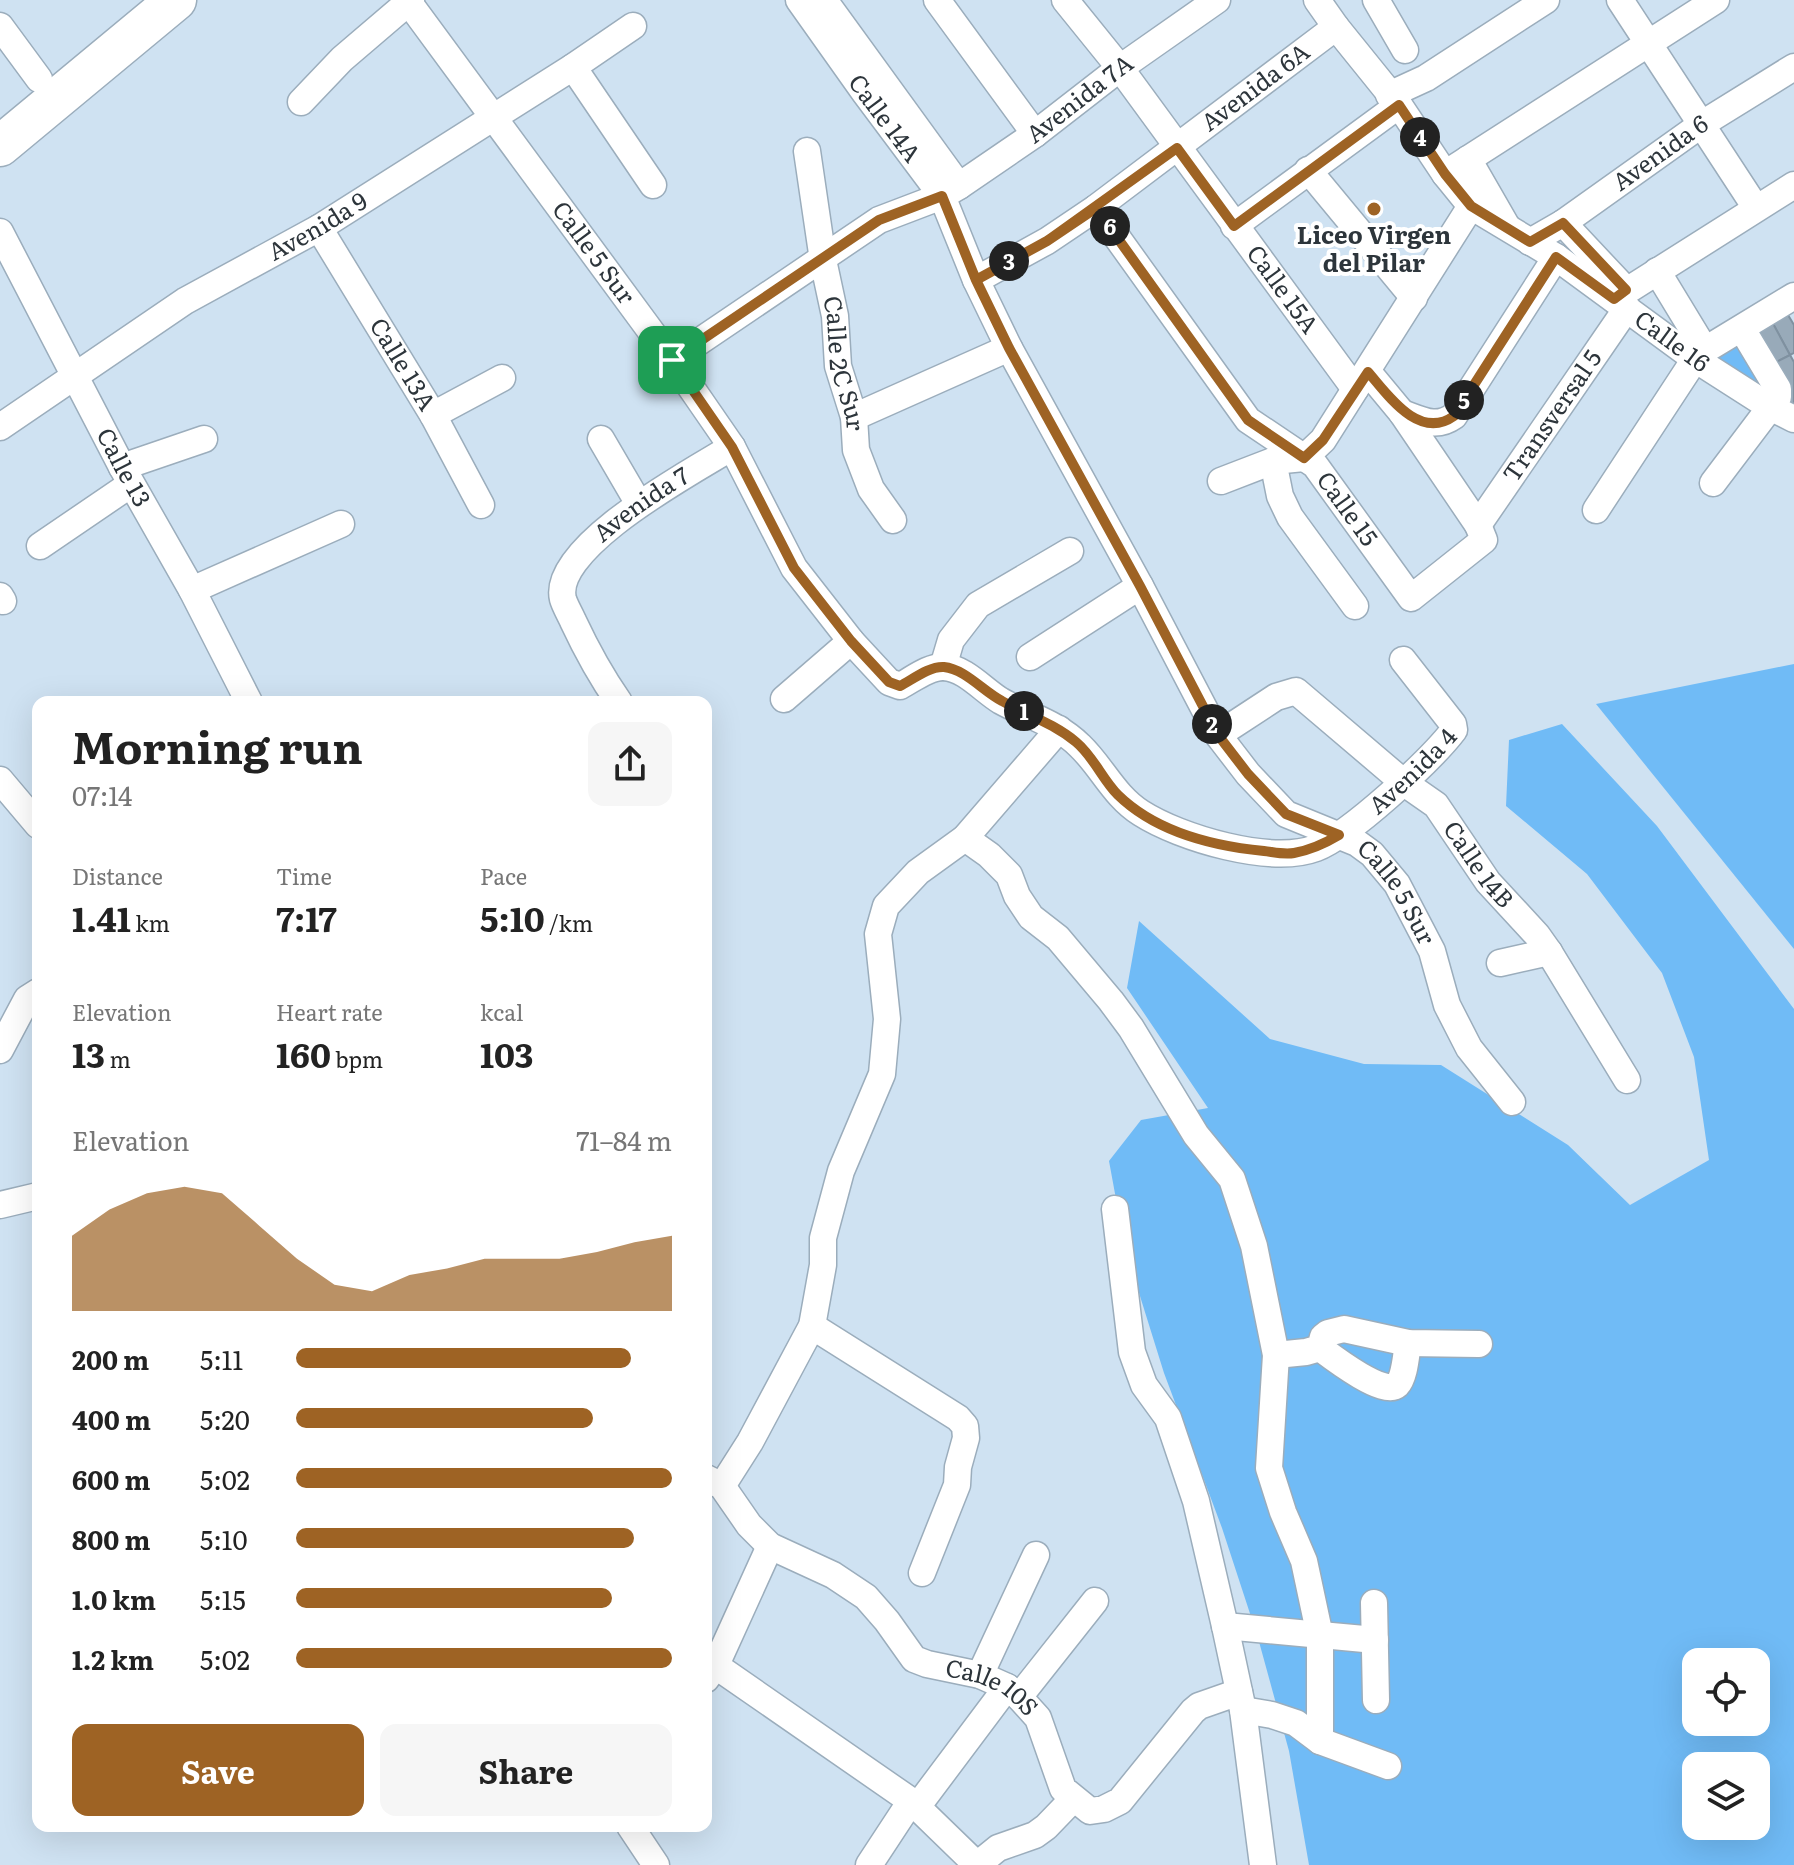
<!DOCTYPE html>
<meta charset="utf-8">
<style>
:root{--surface:#fff;--page:#f6f6f6;--text:#222;--muted:#767676;--accent:#9e6324}
body{margin:0;font-family:Literata,serif;background:var(--page);color:var(--text);height:100vh;display:flex;flex-direction:column;font-size:30px;white-space:nowrap}
*{box-sizing:border-box;margin:0}
p{font-size:26px;color:var(--muted)}
.icon{flex:none;width:44px;height:44px;fill:none;stroke:currentColor;stroke-width:2;stroke-linecap:round;stroke-linejoin:round}
.map{position:relative;flex:1;overflow:hidden}
.panel{position:absolute;left:32px;top:696px;width:680px;height:1136px;display:flex;flex-direction:column;background:var(--surface);border-radius:16px;box-shadow:0 8px 32px #0002}
.panel>*{flex:none}
.buttons{position:absolute;left:1682px;top:1648px;display:grid;gap:16px}
.buttons a{display:grid;place-items:center;width:88px;height:88px;border-radius:16px;background:var(--surface);box-shadow:0 8px 32px #0002;font-size:40px}
.pin{position:absolute;display:grid;place-items:center;width:68px;height:68px;color:#fff;margin:-34px;border-radius:16px;box-shadow:0 4px 12px #0006}
.km{position:absolute;width:40px;height:40px;margin:-20px;border-radius:50%;background:#222;color:#fff;font-size:22px;line-height:40px;text-align:center}
.round{display:grid;place-items:center;flex:none;width:84px;height:84px;border-radius:16px;background:var(--page)}
.headline{display:flex;align-items:center;justify-content:space-between;height:136px;padding:0 40px}
h1{font-size:44px;font-weight:700;line-height:60px}
.metrics{display:grid;grid-template-columns:repeat(3,1fr);gap:12px;height:136px;padding:8px 40px}
.metrics div{display:grid;align-content:center}
.metrics b{font-size:34px;font-weight:700}
.metrics small{font-size:22px;font-weight:400}
.metrics p{font-size:22px}
.chart{height:224px;padding:16px 40px}
.chart p{display:flex;justify-content:space-between}
.chart svg{width:100%;height:144px;margin-top:8px;fill:var(--accent);opacity:.7}
.cta{display:flex;gap:16px;margin-top:auto;padding:16px 40px}
.cta a{flex:1;height:92px;border-radius:16px;background:var(--accent);color:#fff;font-size:32px;font-weight:700;line-height:92px;text-align:center}
.cta a+a{background:var(--page);color:var(--text)}
ul{padding:0 40px;list-style:none;font-size:26px}
li{display:grid;grid-template-columns:128px 96px 1fr;align-items:center;height:60px}
li i{height:20px;border-radius:10px;background:var(--accent)}
.map>svg:first-child{display:block}
</style>
<div class="map">
<svg width="1794" height="1865" viewBox="0 0 1794 1865">
<rect width="100%" height="100%" fill="#cfe2f2"/>
<g fill="#70bbf6" fill-rule="evenodd">
<polygon points="1740,341 1775,396 1704,360"/>
<polygon points="1794,664 1794,949 1596,704"/>
<path d="M1562,724L1657,826L1794,1009V1865H1309L1289,1751L1258,1638L1222,1528L1164,1373L1125,1248L1109,1161L1141,1120L1208,1108L1127,988L1139,921L1270,1039L1364,1064L1441,1065L1568,1145L1630,1205L1709,1160L1694,1057L1662,973L1587,874L1506,806L1509,740ZM1696,1662H1756V1722H1696ZM1696,1766H1756V1826H1696Z"/>
</g>
<g fill="#98aab9" stroke="#7f91a0" stroke-width="2">
<polygon points="1785,310 1794,325 1794,353 1790,355 1770,318"/>
<polygon points="1770,318 1790,355 1765,368 1746,332"/>
<polygon points="1790,355 1794,362 1794,404 1790,406 1765,368"/>
</g>
<g fill="none" stroke-linecap="round" stroke-linejoin="round">
<defs>
<g id="minor">
<path id="s1" d="M407,0L672,360L732,447L794,568L851,641L889,682L900,686C912,680 929,666 944,667C965,668 984,691 1001,701C1028,716 1057,723 1080,746C1102,767 1114,796 1141,813C1180,838 1271,865 1316,848C1350,835 1431,760 1454,730L1453,724L1403,660"/>
<path id="s2" d="M799,0L865,93L942,196L976,280L1009,348L1140,586L1218,735L1248,774L1286,814L1357,843L1372,854L1397,884L1432,951L1447,1005L1469,1048L1512,1102"/>
<polyline points="824,0 959,186"/>
<polyline points="937,0 1035,134"/>
<path id="s3" d="M1065,0L1120,68L1355,389"/>
<path id="s4" d="M1317,0L1336,27L1399,105L1445,174L1471,206L1556,257L1695,359L1770,407L1794,419"/>
<polyline points="1376,0 1405,50"/>
<polyline points="1620,0 1756,208"/>
<polyline points="0,26 39,79"/>
<polyline points="573,67 653,185"/>
<polyline points="1389,95 1426,78 1546,0"/>
<polyline points="301,102 342,59 411,0"/>
<path id="s5" d="M807,151L823,260L835,316L838,366L854,417L856,450L871,489L893,520"/>
<polyline points="1468,159 1506,225"/>
<polyline points="1308,170 1414,298"/>
<polyline points="1445,174 1716,0"/>
<path id="s6" d="M1096,208L1248,420L1315,465L1411,598L1484,540L1478,525L1402,413L1368,372"/>
<polyline points="1563,223 1626,290"/>
<polyline points="1234,226 1399,105"/>
<path id="s7" d="M319,228L433,415L481,505"/>
<path id="s8" d="M0,232L122,467L192,590L249,702"/>
<path id="s9" d="M1530,242L1563,223L1702,124L1794,67"/>
<polyline points="1657,271 1705,350"/>
<path id="s10" d="M976,280L1047,241L1096,208L1336,27"/>
<polyline points="1614,299 1794,185"/>
<path id="s11" d="M672,360L879,220L942,196L959,186L1035,134L1120,68L1217,0"/>
<path d="M1402,413C1422,420 1436,429 1454,416L1556,257"/>
<polyline points="433,415 502,378"/>
<polyline points="854,417 1009,348"/>
<path id="s12" d="M0,427L185,301L319,228L573,67L633,26"/>
<polyline points="601,439 639,504"/>
<polyline points="1273,461 1280,496 1290,517 1355,606"/>
<polyline points="122,467 204,439"/>
<polyline points="1221,481 1273,461 1304,458 1323,440 1471,206"/>
<polyline points="1713,483 1778,397 1778,389 1742,329"/>
<polyline points="1596,510 1695,359 1705,350 1794,296"/>
<path id="s13" d="M1478,525L1627,308"/>
<polyline points="40,546 131,484"/>
<polyline points="192,590 341,524"/>
<polyline points="0,596 3,601"/>
<polyline points="1030,657 1140,586"/>
<polyline points="943,667 951,640 978,605 1070,551"/>
<polyline points="784,699 851,641"/>
<path id="s14" d="M619,702C600,675 587,651 573,621C570,614 565,606 563,599C550,547 695,470 732,447"/>
<path id="s15" d="M1218,735L1276,697L1296,691L1403,782L1436,805L1488,882L1537,935L1549,952L1627,1080"/>
<polyline points="0,780 38,825"/>
<polyline points="965,838 989,855 1009,875 1017,896 1031,917 1058,938 1111,1001 1131,1028 1196,1135 1232,1179 1254,1246 1276,1355 1269,1468 1283,1512 1304,1561 1320,1636 1320,1741"/>
<polyline points="1500,963 1549,952"/>
<polyline points="0,1050 27,999 38,992"/>
<polyline points="0,1205 38,1196"/>
<polyline points="1115,1209 1132,1352 1144,1385 1168,1418 1196,1501 1225,1626 1243,1710 1263,1865"/>
<polyline points="812,1326 958,1418 965,1426 966,1438 958,1467 957,1485 922,1573"/>
<path d="M1320,1348C1332,1357 1384,1397 1397,1385C1405,1377 1406,1354 1408,1343"/>
<polyline points="1276,1355 1306,1352 1320,1348 1323,1337 1328,1333 1344,1329 1408,1343 1479,1344"/>
<path id="s16" d="M706,1478L722,1486L749,1525L770,1546L833,1575L866,1597L887,1621L914,1659L927,1664L980,1675L1007,1687L1019,1697L1038,1718L1063,1789L1090,1811L1104,1809L1120,1801L1193,1711L1199,1706L1239,1692"/>
<polyline points="722,1486 750,1442 812,1326 823,1265 823,1238 841,1171 882,1074 887,1019 878,934 886,906 918,872 965,838 1059,729"/>
<polyline points="1374,1603 1376,1700"/>
<polyline points="1225,1626 1375,1640"/>
<polyline points="706,1659 911,1801 977,1865"/>
<polyline points="980,1675 1036,1555"/>
<polyline points="706,1679 716,1665 770,1546"/>
<polyline points="1019,1697 1095,1601"/>
<polyline points="1243,1710 1272,1715 1296,1723 1320,1741 1388,1766"/>
<polyline points="917,1807 1007,1687"/>
<polyline points="630,1826 656,1865"/>
<polyline points="869,1865 911,1801"/>
<polyline points="977,1865 998,1848 1035,1835 1046,1827 1073,1799"/>
</g>
<polyline id="highway" points="0,146 176,0"/>
</defs>
<use href="#minor" stroke="#9badbc" stroke-width="29"/>
<use href="#highway" stroke="#9badbc" stroke-width="43"/>
<use href="#minor" stroke="#fff" stroke-width="26"/>
<use href="#highway" stroke="#fff" stroke-width="40"/>
</g>
<g fill="none" stroke-linecap="round" stroke-linejoin="round">
<defs>
<path id="route" d="M672,360L732,447L794,568L851,641L889,682L900,686C912,680 929,666 944,667C965,669 984,692 1002,701C1027,715 1053,723 1076,742C1094,757 1102,779 1118,795C1156,832 1212,846 1264,851C1273,852 1284,855 1294,853C1311,850 1324,844 1339,835L1286,814L1248,774L1218,735L1140,586L1009,348L976,280L1047,241L1177,148L1234,226L1399,105L1445,174L1471,206L1530,242L1563,223L1626,290L1614,299L1556,257L1454,416C1419,441 1388,395 1368,372L1323,440L1304,458L1248,420L1096,208L1047,241L976,280L942,196L879,220L672,360"/>
</defs>
<use href="#route" stroke="#fff" stroke-width="16"/>
<use href="#route" stroke="#9e6324" stroke-width="10"/>
</g>
<circle fill="#9e6324" stroke="#fff" stroke-width="3" cx="1374" cy="209" r="8"/>
<g text-anchor="middle" stroke-width="8" stroke-linejoin="round" paint-order="stroke">
<g font-size="24" fill="#2d353b" stroke="#fff">
<text dy="8" stroke="none"><textPath href="#s10" startOffset="340">Avenida 6A</textPath></text>
<text dy="8" stroke="none"><textPath href="#s11" startOffset="486">Avenida 7A</textPath></text>
<text dy="8" stroke="none"><textPath href="#s2" startOffset="146">Calle 14A</textPath></text>
<text dy="8" stroke="none"><textPath href="#s9" startOffset="158">Avenida 6</textPath></text>
<text dy="8" stroke="none"><textPath href="#s12" startOffset="376">Avenida 9</textPath></text>
<text dy="8" stroke="none"><textPath href="#s1" startOffset="314">Calle 5 Sur</textPath></text>
<text dy="8" stroke="none"><textPath href="#s3" startOffset="362">Calle 15A</textPath></text>
<text dy="8" stroke="none"><textPath href="#s4" startOffset="500">Calle 16</textPath></text>
<text dy="8" stroke="none"><textPath href="#s5" startOffset="216">Calle 2C Sur</textPath></text>
<text dy="8" stroke="none"><textPath href="#s7" startOffset="160">Calle 13A</textPath></text>
<text dy="8" stroke="none"><textPath href="#s13" startOffset="132">Transversal 5</textPath></text>
<text dy="8" stroke="none"><textPath href="#s8" startOffset="266">Calle 13</textPath></text>
<text dy="8" stroke="none"><textPath href="#s14" startOffset="246">Avenida 7</textPath></text>
<text dy="8" stroke="none"><textPath href="#s6" startOffset="396">Calle 15</textPath></text>
<text dy="8" stroke="none"><textPath href="#s1" startOffset="1454">Avenida 4</textPath></text>
<text dy="8" stroke="none"><textPath href="#s15" startOffset="344">Calle 14B</textPath></text>
<text dy="8" stroke="none"><textPath href="#s2" startOffset="1094">Calle 5 Sur</textPath></text>
<text dy="8" stroke="none"><textPath href="#s16" startOffset="366">Calle 10S</textPath></text>
</g>
<g font-size="24" font-weight="bold" fill="#2d353b" stroke="#fff">
<text x="1374" y="244">Liceo Virgen<tspan x="1374" dy="28">del Pilar</tspan></text>
</g>
</g>
</svg>
<div class="buttons">
<a><svg class="icon" aria-label="locate" viewBox="0 0 24 24"><circle cx="12" cy="12" r="6"/><path d="M12 2v4M12 18v4M2 12h4M18 12h4"/></svg></a>
<a><svg class="icon" aria-label="layers" viewBox="0 0 24 24"><path d="M12 4l9 5-9 5-9-5zM3 14l9 5 9-5"/></svg></a>
</div>
<div class="pin" style="left:672px;top:360px;background:#1e9e55"><svg class="icon" aria-label="arrive" viewBox="0 0 24 24"><path d="M6 21V4h12l-3 4 3 4H6"/></svg></div>
<b class="km" style="left:1024px;top:711px">1</b>
<b class="km" style="left:1212px;top:724px">2</b>
<b class="km" style="left:1009px;top:261px">3</b>
<b class="km" style="left:1420px;top:137px">4</b>
<b class="km" style="left:1464px;top:400px">5</b>
<b class="km" style="left:1110px;top:226px">6</b>
<section class="panel">
<div class="headline"><div><h1>Morning run</h1><p>07:14</p></div><a class="round"><svg class="icon" aria-label="share" viewBox="0 0 24 24"><path d="M12 15V3M7 8l5-5 5 5M5 13v7h14v-7"/></svg></a></div>
<div class="metrics">
<div><p>Distance</p><b>1.41<small> km</small></b></div>
<div><p>Time</p><b>7:17</b></div>
<div><p>Pace</p><b>5:10<small> /km</small></b></div>
</div>
<div class="metrics">
<div><p>Elevation</p><b>13<small> m</small></b></div>
<div><p>Heart rate</p><b>160<small> bpm</small></b></div>
<div><p>kcal</p><b>103</b></div>
</div>
<div class="chart"><p><span>Elevation</span>71–84 m</p>
<svg viewBox="0 0 160 44" preserveAspectRatio="none"><path d="M0 44V21L10 13L20 8L30 6L40 8L50 18L60 28L70 36L80 38L90 33L100 31L110 28L120 28L130 28L140 26L150 23L160 21V44z"/></svg>
</div>
<ul>
<li><b>200 m</b>5:11<i style="width:89%"></i></li>
<li><b>400 m</b>5:20<i style="width:79%"></i></li>
<li><b>600 m</b>5:02<i style="width:100%"></i></li>
<li><b>800 m</b>5:10<i style="width:90%"></i></li>
<li><b>1.0 km</b>5:15<i style="width:84%"></i></li>
<li><b>1.2 km</b>5:02<i style="width:100%"></i></li>
</ul>
<div class="cta"><a>Save</a><a>Share</a></div>
</section>
</div>
